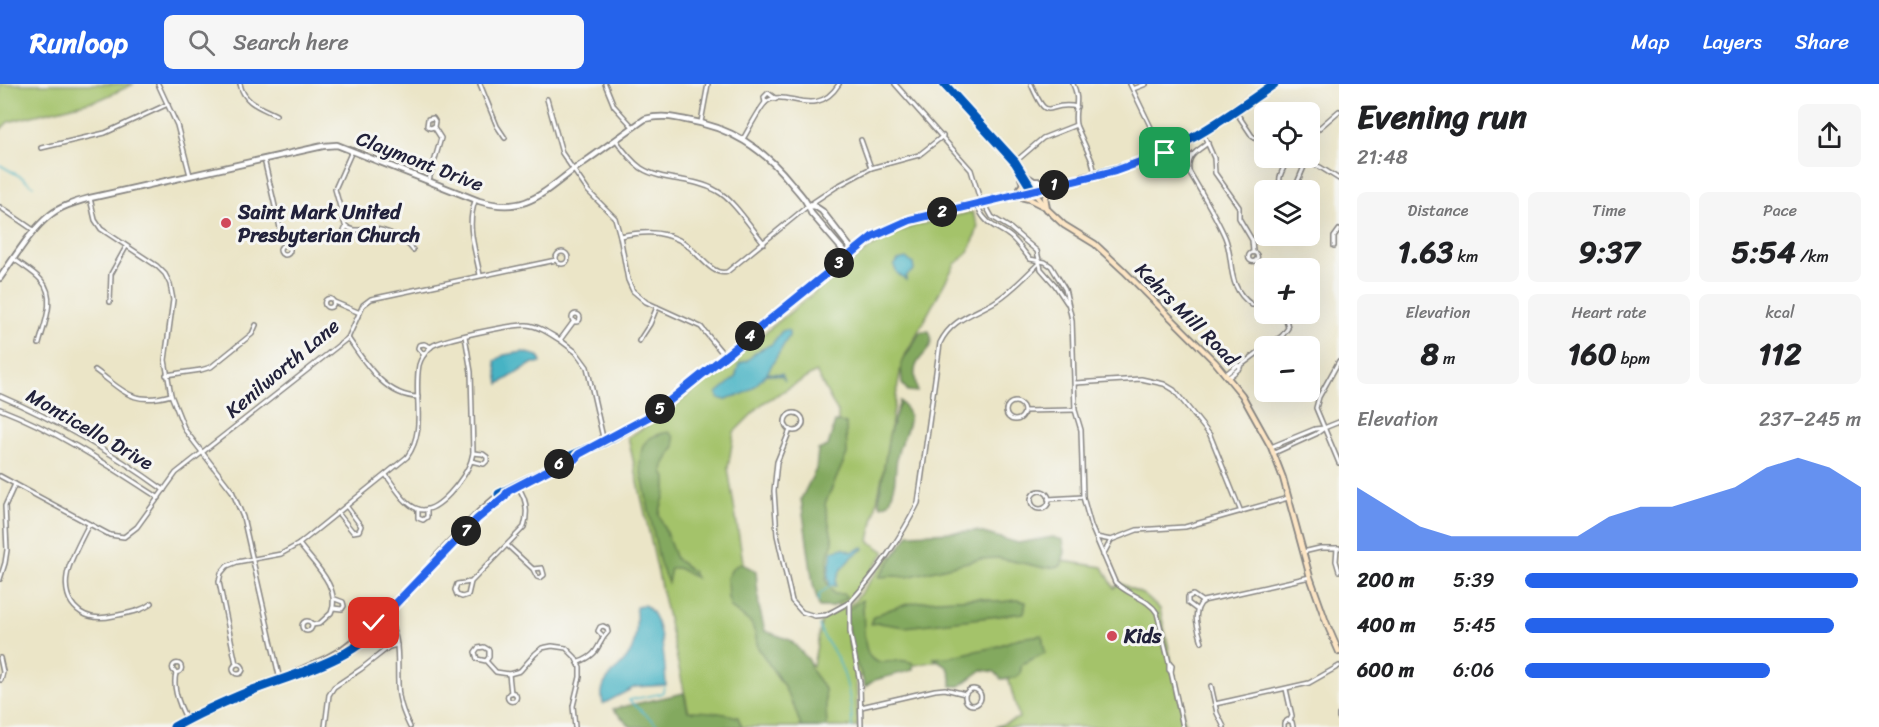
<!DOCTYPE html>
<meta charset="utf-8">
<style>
:root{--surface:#fff;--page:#f6f6f6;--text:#202124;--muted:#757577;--accent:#2563eb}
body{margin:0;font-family:Sriracha,sans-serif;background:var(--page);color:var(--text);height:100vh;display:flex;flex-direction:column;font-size:22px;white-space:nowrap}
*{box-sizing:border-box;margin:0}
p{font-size:20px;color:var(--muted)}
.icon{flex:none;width:33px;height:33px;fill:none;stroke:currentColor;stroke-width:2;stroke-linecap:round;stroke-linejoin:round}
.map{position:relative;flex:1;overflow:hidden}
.side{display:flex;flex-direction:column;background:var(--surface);width:540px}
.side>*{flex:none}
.controls{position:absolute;left:1254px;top:18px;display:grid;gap:12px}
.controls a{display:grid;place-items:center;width:66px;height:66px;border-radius:9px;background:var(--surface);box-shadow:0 6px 24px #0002;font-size:30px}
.pin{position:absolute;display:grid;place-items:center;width:51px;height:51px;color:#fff;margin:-26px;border-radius:12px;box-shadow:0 3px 9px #0006}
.km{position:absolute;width:30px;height:30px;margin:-15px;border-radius:50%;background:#222;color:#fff;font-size:16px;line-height:30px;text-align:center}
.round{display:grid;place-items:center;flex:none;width:63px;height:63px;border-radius:9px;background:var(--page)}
.summary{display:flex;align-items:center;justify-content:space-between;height:102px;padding:0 18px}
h1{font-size:33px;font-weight:700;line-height:45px}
.stats{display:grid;grid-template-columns:repeat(3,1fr);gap:9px;height:102px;padding:6px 18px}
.stats div{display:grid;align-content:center;border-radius:9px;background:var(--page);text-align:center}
.stats b{font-size:30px;font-weight:700}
.stats small{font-size:16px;font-weight:400}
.stats p{font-size:16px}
.chart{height:168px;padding:12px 18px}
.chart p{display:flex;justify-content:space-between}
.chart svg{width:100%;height:108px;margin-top:6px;fill:var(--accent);opacity:.7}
ul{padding:0 18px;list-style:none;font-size:20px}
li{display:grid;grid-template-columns:96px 72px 1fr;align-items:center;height:45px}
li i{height:15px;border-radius:8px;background:var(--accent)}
header{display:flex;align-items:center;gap:36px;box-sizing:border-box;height:84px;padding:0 30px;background:var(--accent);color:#fff}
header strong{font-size:28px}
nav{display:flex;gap:33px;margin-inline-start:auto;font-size:21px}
.search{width:420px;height:54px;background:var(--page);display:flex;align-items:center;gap:15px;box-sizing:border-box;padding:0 21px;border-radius:9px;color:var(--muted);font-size:22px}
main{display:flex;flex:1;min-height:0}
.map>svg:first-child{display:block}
</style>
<header>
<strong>Runloop</strong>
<div class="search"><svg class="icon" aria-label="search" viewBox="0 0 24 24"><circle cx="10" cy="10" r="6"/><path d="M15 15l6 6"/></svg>Search here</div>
<nav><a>Map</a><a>Layers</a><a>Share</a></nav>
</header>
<main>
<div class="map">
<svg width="1339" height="643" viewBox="0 0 1339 643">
<rect width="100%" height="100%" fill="#f6f6f2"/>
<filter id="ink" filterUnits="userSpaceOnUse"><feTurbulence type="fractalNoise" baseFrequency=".0167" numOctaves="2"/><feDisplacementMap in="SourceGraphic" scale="12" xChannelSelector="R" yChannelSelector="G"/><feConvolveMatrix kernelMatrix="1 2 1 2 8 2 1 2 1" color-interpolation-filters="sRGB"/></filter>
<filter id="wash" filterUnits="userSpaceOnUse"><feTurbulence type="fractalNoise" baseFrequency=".008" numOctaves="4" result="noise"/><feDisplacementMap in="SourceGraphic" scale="24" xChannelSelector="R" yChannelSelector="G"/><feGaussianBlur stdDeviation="1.35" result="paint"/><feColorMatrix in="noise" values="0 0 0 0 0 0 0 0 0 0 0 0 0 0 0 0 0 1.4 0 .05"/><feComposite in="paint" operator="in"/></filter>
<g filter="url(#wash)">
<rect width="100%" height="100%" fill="#ebe5c7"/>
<g fill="#a4c36a" stroke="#637252" stroke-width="1.5">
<polygon points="0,0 134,0 101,15 8,38 0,46"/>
<path d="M972,128L978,142C974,158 970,170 955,180L902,277L884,383L869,457L885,468L850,517L838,523L816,484L811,422L837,370L838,329L816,288L763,319L734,348L728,384L744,484L758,553L813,582L822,535L853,519L890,471L920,487L993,467L1103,483L1114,504L1120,499L1144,511L1160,525L1186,643H995L1019,634L1000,564L856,593L858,643H692L628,353L659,335L853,177L881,156L897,149L914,142Z"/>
</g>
<g fill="#83a95e" stroke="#52664c" stroke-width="1.5">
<path d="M929,247C938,268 916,270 915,287C914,293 917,301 917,308L908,307L902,300L901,280L920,248Z"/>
<path d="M900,317C905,323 911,330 909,337C907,348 901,358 898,368C894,386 897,402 889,419L881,422L879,416L889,351Z"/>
<polygon points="835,338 846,339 847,370 825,420 833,458 828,472 826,497 834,510 843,510 847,513 832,523 819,523 813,500 801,415 816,385 818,366 828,362"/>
<path d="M669,348L674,353L675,362L664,381L663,388L666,394V407L659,430L676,475L692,487L696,494L678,484H671L668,499L660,480L640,383C640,359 645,352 669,348Z"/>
<polygon points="976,447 1018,459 1053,453 1063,456 1065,468 1061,482 1045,484 998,474 980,475 907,493 894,492 879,493 909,450"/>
<polygon points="740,479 756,487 759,523 765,547 790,556 809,576 811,586 825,605 827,643 801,643 795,625 783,601 758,564 755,549 751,539 731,524 728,514 727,494 732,485"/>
<path d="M979,514L1000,518L1017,516L1026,518L1024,529L905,543L879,539L871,540L872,534C905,514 942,516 979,514Z"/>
<path d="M862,516C866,531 858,579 881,578C895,578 899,574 913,579V586L875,596L865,603L860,587L850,568L846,527Z"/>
<path d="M1042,551L1045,569L1022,580L1020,590L1014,594L1001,595L995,588L982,586L960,602H951C952,586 948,581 933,574L948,573L995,563L1019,554Z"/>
<path d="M684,609L688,627C706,627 721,628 738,633L742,643H631L613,625Z"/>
</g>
<g fill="#47b3c4" stroke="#346a80" stroke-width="1.5">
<polygon points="906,174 913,180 914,186 906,192 906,196 897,189 894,182 898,176"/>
<path d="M785,246L789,247V252L767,289L782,290L785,297L782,292L766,290C760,297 752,306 743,310C736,313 733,311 725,316L718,314L717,309L735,294L739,280L748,276L756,268L772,260L782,247Z"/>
<polygon points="523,268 539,272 541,279 533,279 499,300 495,277 504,271"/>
<path d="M863,463L864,465C853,470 833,490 836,502L830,501L828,493L832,467L843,464L852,468Z"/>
<path d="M644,521C663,530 665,582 666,601L635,603L603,620C596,591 623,588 632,565C638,550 636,537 636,523Z"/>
</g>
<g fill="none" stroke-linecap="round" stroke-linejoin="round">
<g stroke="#47b3c4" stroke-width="1.5">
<polyline points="0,81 23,94 33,102"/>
<polyline points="818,518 819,511 831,501"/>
<path d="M819,541C822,554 829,559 835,570C847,591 852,619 852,643"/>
<polyline points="660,643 629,616 659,610 663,608 664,602"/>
</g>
</g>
</g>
<g filter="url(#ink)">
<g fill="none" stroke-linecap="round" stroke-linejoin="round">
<defs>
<g id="minor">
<polyline points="158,0 177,41 190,91"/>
<path d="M240,0C244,19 260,23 276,31"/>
<polyline points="480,0 497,42 505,54"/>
<polyline points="605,0 614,22 633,43"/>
<path d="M895,0L971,86L981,119L979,125C986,142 999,143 1011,153C1018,159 1024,168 1030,175L1045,178L1051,182L1065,205L1072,236L1075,326L1081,346L1083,413L1091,442L1115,498C1127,511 1148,514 1157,529L1169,579L1172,582L1171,588"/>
<path d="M1031,0C1050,44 1046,15 1077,23"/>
<path d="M1073,0C1081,17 1073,25 1076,41L1092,77L1095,90"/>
<polyline points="1130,0 1157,56 1165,69"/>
<polyline points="1133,5 1146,0"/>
<polyline points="547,15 562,69 588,107 615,134 620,152 628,196 633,207 646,218 701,243 724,271"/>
<polyline points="765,19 764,13 768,9 776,15"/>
<polyline points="1236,28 1252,52 1264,61"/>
<polyline points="701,38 708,0"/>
<polyline points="1203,49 1214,74 1215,89 1239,123 1239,134 1252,156 1253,168"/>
<polyline points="1310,52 1339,27"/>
<path d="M743,55C748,47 760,23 766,18C785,2 815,38 839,0"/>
<path d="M616,56C623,66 631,77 641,84C663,98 693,93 717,107C734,116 751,144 764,159"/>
<polyline points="861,56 871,84"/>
<polyline points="1157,56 1160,71"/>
<path d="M1208,59C1197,67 1187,71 1189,87C1201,108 1215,130 1225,153C1235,177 1225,202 1252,221L1264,220"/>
<polyline points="41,64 105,49 168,20"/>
<path d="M352,67L335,105L345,141C355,151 364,143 376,145C390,148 405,155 413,166"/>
<polyline points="1296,74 1320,83 1339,95"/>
<polyline points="264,75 284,161"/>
<polyline points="1015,78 1043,54 1076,41"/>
<polyline points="429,96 441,54 434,43 435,37 433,34 428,35 427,42 430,44 434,43"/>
<path d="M1285,106C1273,98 1284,84 1289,74"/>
<polyline points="1291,106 1295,104 1306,78"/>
<polyline points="90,114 95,136 101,145 157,182 165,190 170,200 173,216 165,276 171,311 185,346 232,407 243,433 280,596"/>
<path d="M475,117C466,143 475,164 480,191"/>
<polyline points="981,119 987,124 992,133 1010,144 1037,167 1041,185 1055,201 1067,219"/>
<polyline points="0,123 35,147"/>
<polyline points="346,143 344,147 346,151 352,151 355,147"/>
<path d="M620,152C641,148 659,146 679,156C696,163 710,193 727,188L809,121L836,103L871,84L919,71L943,52"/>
<circle cx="285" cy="166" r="5"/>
<polyline points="1334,162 1334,153 1339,146"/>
<circle cx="562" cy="174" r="6"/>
<circle cx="1253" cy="173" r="4.5"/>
<path d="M14,175C23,182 34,188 41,196C57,213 44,241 39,260"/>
<polyline points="1256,176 1264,191"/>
<circle cx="329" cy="219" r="4.5"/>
<polyline points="110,218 111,190 126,163"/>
<polyline points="334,218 360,229"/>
<circle cx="576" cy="234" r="4"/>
<polyline points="574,237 560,256 576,268 587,283 604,358"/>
<polyline points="465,252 471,288 473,369"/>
<path d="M348,254C365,278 384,312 418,313"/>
<polyline points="639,257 650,240 657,223"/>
<polyline points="1267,262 1282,252 1288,244 1285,230"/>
<polyline points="424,271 418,264 419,261 424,260 431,263"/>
<polyline points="1339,277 1319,313 1316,324 1339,379"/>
<path d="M95,286C124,307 132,322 171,311"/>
<polyline points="1226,290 1237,281 1240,282"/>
<polyline points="166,291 201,286 211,283 252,250 256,241"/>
<polyline points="1229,293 1240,284 1240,282 1264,264"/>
<polyline points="1075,299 1141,295 1164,300 1174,306 1210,351 1241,428"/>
<path d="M0,312C58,337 113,369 164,406"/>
<circle cx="1015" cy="327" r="9"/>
<path d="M0,325C57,347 108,381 159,414"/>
<polyline points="1024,327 1075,326"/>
<circle cx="794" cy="338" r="9"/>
<polyline points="790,346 777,378 774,407 777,451 792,517 802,528 815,532 826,531 850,518"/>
<polyline points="1271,363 1315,345 1324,344 1339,338"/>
<polyline points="1274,369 1316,350 1323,345"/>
<path d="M386,391C395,403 404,420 418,425C437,432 466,393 471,377L484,380L487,377V373L483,370L473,369L471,377"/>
<polyline points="0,392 110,451 124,453 137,443 176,389 348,254 363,221 371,215 556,176"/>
<circle cx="1040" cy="416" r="9"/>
<polyline points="1048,415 1083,413"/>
<polyline points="418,425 418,434 423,436 427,433 427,426"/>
<polyline points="338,429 353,448 359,447 361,442 347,423"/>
<path d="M89,440C82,454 74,468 69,483C59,516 79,540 113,532C127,529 141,528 152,519"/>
<polyline points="1096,453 1111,456 1137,446 1185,443 1288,414"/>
<path d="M299,460C313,479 342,504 331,529L319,540L312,541"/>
<polyline points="508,462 533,485 537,493 540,494 544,491 542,484 533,485"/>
<polyline points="1337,464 1336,477 1339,487"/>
<polyline points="1303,468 1320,464 1339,464"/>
<polyline points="1103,471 1111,456"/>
<polyline points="0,495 5,479 7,466 5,422 15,400"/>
<path d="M471,498L457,500L455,506L457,511L462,513L468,511L471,498L524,443C528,429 527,414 517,402"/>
<polyline points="333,524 342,525 344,522 343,518 335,515"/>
<polyline points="1196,525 1188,519 1188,513 1193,511 1203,518"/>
<path d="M385,530C404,554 395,585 399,612C401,623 405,633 410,643"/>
<circle cx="307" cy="542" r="5"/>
<path d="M1202,558C1198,544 1191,529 1203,517L1310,493"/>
<polyline points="0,574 3,588 1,596"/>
<polyline points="486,577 489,573 489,566 484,563 478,564 475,568 477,575 486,577 496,588 509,590 520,587 535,570 542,564 552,562 566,564 575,573 580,583 580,593 573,622 575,643"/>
<path d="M579,578C601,570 596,560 608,548L607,544L603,542L600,543L598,547L603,552"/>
<polyline points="1169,579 1169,586 1171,588 1183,643"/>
<circle cx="177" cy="584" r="4.5"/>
<circle cx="238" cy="585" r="5"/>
<path d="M236,580L219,498L221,489L227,482L237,478L281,470L299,460L407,373C427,345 413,313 419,281C421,274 426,267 432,262C443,255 512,240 527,241C539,242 550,250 560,256"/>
<path d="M176,589C172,604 180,623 187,636"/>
<polyline points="509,590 511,609"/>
<polyline points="1211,602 1217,629 1224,643"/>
<circle cx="973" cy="613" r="8"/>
<polyline points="1286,605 1292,632 1290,636"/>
<circle cx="512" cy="613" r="4.5"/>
<polyline points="1215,620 1309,599 1339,582"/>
<polyline points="861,623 935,606 945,605 965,610"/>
<polyline points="1339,631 1339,634"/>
<polyline points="325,643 329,611 334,603 361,585 389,563 397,561"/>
<path d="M861,643L860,598L850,548V518C875,491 902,452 918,419L940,259C952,234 975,230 996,217C1013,206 1026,192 1039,179"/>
<polyline points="1284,643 1284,639 1288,636 1292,638 1293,643"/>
</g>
<g id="tertiary">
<polyline points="944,0 1015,78 1033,107"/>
<polyline points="1025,91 1034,97 1051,98 1055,101"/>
<polyline points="809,121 816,123 822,127 853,167"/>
<path d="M0,194C15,173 30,147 50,131C61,122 76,118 90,114L323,62L337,61L479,117C526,131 542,109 576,84C599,68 622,51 645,35C660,31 672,33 686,36C730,43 763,64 791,99C799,109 808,117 811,129L848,172"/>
</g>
<g id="secondary">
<polyline points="1033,107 1047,125 1064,141 1095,160 1124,187 1215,278 1242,311 1271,363 1283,394 1310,493 1326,538 1339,568"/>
<polyline points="1017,108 1023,100 1021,94 1023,90"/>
<polyline points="1012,111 1029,115 1043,122"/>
<polyline points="1047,125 1045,113 1054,102"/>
<polyline points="560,380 564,375 604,358 652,331 853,167 886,146 918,134 1136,80 1181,62 1203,49 1274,0"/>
<polyline points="434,479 435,474 479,428 500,410 560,380 575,375 579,370"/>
<polyline points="293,590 298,587 325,575 341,566 379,537"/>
<path d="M174,643C199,629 226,617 253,606C288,592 363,574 379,537L477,435L505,412L508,407"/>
</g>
</defs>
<use href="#minor" stroke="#868481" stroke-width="6"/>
<use href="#tertiary" stroke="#868481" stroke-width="8"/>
<use href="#secondary" stroke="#868481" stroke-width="8"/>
<use href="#minor" stroke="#fff" stroke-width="3"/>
<use href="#tertiary" stroke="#fff" stroke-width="4.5"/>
<use href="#secondary" stroke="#fce5c4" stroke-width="4.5"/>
<defs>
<g id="cycleway">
<polyline points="944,0 1015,78 1033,107"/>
<path d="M1095,91C1170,74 1213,43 1274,0"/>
<polyline points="560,380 564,375 604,358 652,331 872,153 910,136 1077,96"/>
<polyline points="499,410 560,380 569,377"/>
<path d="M174,643C199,629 226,617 253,606C288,592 363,574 379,537L477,435L505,412L508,407"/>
</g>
</defs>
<use href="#cycleway" stroke="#f6f6f2" stroke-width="13"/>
<use href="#cycleway" stroke="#0057b8" stroke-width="9"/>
</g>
</g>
<g fill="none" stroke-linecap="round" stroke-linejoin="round" filter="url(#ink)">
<defs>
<polyline id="route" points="374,539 379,537 477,435 505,412 508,407 560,380 575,375 579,370 652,331 872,153 910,136 1115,87 1165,69"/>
</defs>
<use href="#route" stroke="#fff" stroke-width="12"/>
<use href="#route" stroke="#2563eb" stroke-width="8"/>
</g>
<g fill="#d1495b" stroke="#f6f6f2" stroke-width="2">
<circle cx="226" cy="139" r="6"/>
<circle cx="1112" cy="552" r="6"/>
</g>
<g text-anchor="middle" stroke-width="6" stroke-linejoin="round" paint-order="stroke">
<g font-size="20" fill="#22223b" stroke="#f6f6f2">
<text transform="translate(420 77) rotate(21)" y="7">Claymont Drive</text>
<text transform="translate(1187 230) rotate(45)" y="7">Kehrs Mill Road</text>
<text transform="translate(282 284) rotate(-40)" y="7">Kenilworth Lane</text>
<text transform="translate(90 345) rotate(30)" y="7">Monticello Drive</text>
</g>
<g font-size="20" font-weight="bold" fill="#22223b" stroke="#f6f6f2" text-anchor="start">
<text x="238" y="135">Saint Mark United<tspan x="238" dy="23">Presbyterian Church</tspan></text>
<text x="1124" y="559">Kids</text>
</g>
</g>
</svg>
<div class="controls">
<a><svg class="icon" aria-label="locate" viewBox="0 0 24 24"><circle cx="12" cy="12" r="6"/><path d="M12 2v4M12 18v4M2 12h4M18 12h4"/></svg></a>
<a><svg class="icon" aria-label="layers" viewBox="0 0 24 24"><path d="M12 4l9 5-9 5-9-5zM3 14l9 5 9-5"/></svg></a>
<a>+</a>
<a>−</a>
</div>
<div class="pin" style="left:1165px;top:69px;background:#1e9e55"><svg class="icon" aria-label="arrive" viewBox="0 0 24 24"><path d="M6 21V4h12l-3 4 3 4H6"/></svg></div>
<div class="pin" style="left:374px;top:539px;background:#d93025"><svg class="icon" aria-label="check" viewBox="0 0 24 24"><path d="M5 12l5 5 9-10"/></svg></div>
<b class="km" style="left:1054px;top:101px">1</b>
<b class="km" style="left:942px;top:128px">2</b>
<b class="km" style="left:839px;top:179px">3</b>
<b class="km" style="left:750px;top:252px">4</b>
<b class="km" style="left:660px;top:325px">5</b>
<b class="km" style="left:559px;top:380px">6</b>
<b class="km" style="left:466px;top:447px">7</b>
</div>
<section class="side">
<div class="summary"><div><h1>Evening run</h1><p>21:48</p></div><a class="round"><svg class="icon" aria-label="share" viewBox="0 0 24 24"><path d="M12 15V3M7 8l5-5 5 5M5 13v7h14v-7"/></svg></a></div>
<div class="stats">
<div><p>Distance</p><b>1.63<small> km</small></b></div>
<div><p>Time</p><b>9:37</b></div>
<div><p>Pace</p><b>5:54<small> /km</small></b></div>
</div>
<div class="stats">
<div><p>Elevation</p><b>8<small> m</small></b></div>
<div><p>Heart rate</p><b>160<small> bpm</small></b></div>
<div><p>kcal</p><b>112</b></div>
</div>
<div class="chart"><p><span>Elevation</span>237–245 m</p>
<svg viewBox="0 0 160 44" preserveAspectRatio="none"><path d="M0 44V18L10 26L20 34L30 38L40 38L50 38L60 38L70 38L80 30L90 26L100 26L110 22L120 18L130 10L140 6L150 10L160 18V44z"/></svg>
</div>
<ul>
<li><b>200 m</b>5:39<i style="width:99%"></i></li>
<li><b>400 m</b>5:45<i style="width:92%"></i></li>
<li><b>600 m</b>6:06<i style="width:73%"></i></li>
</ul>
</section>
</main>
